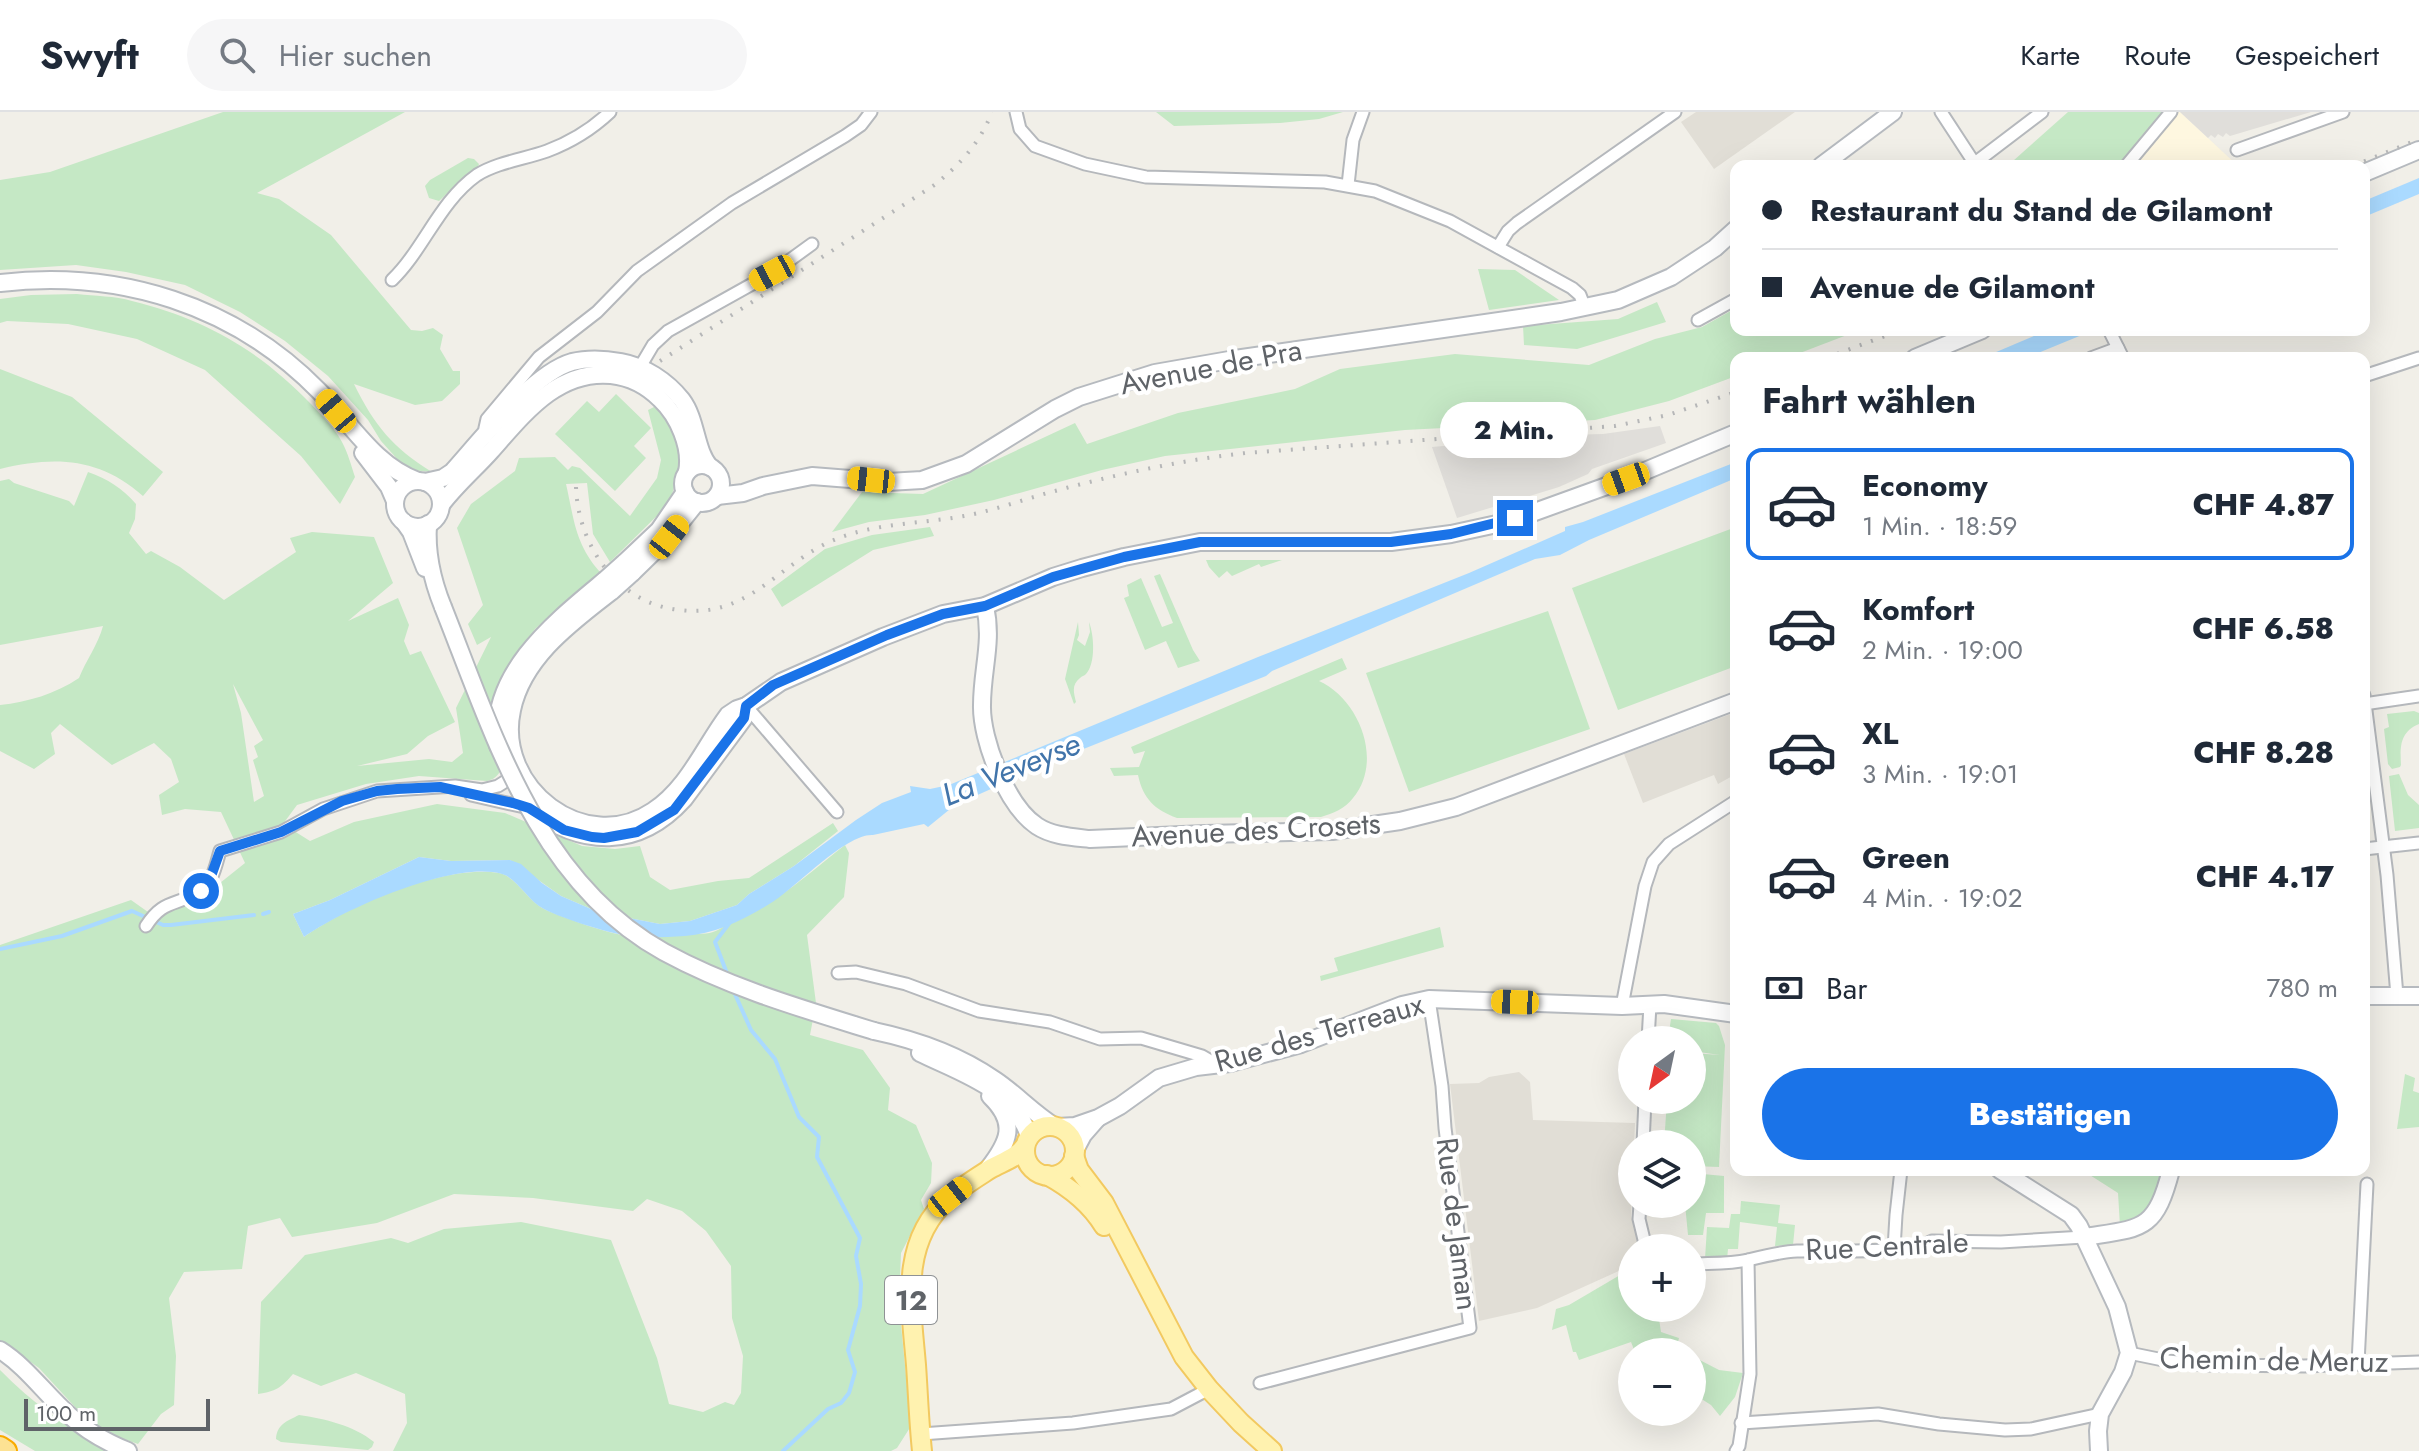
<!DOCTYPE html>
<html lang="de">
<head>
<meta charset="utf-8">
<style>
  body { margin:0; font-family:Jost,sans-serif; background:#f6f6f7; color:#1f2937; height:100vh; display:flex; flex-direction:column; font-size:30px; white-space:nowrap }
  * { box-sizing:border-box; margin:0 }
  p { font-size:26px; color:#747a83 }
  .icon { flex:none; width:44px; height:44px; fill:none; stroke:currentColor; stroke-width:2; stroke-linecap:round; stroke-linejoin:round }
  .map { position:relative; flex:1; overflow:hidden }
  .side { position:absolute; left:1730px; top:240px; width:640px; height:824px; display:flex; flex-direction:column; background:#fff; border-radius:16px; box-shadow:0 8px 32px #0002 }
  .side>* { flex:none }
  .banner { position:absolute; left:1730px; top:48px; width:640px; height:176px; border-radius:16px; box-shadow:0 8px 32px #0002; display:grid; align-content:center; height:176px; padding:0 32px; background:#fff }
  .needle { width:52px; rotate:213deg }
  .controls { position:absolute; left:1618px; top:914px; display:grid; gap:16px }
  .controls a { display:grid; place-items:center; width:88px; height:88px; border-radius:50%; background:#fff; box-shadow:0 8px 32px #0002; font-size:40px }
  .scale { position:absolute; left:24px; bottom:20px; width:186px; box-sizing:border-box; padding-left:8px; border:4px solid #5f6368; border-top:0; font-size:22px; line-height:28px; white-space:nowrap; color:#5f6368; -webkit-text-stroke:6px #fff; paint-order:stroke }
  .end { position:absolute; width:36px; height:36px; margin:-18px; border:10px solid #1a73e8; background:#fff; box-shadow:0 0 0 4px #fff }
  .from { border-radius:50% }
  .bubble { position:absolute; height:56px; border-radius:28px; background:#fff; box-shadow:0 8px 32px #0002; font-size:26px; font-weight:800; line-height:56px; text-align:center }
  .car { position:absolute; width:24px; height:48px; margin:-24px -12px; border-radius:10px; box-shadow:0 0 6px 2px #0007; background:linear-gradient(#f5c518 24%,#345 0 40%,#f5c518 0 76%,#345 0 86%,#f5c518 0) }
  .banner b { display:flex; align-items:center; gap:28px; height:76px; font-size:30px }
  .banner b+b { border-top:2px solid #e0e1e3 }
  .banner i { width:20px; height:20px; background:#1f2937 }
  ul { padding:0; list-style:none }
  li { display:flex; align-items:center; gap:24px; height:112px; margin:0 16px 12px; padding:0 16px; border:4px solid transparent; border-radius:16px }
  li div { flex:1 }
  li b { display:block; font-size:30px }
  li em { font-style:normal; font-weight:800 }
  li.active { border-color:#1a73e8 }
  li>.icon { width:72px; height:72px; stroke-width:1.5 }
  h2 { padding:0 32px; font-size:36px; line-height:96px }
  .pay { display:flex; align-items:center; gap:20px; height:88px; padding:0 32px; font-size:30px }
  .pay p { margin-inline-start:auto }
  .cta { display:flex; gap:16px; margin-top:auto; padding:16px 32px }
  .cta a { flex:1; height:92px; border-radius:48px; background:#1a73e8; color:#fff; font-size:32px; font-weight:800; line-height:92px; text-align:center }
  header { display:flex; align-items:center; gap:48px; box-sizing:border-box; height:112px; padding:0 40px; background:#fff; border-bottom:2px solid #e0e1e3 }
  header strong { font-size:38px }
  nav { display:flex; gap:44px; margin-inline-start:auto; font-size:28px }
  .search { width:560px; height:72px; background:#f6f6f7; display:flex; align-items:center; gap:20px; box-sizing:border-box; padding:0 28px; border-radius:44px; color:#747a83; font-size:30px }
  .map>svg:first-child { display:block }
</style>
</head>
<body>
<header>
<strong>Swyft</strong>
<div class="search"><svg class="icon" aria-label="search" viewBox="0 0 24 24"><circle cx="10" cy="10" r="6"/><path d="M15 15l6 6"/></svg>Hier suchen</div>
<nav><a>Karte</a><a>Route</a><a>Gespeichert</a></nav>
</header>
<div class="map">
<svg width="2419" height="1339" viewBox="0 0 2419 1339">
  <rect width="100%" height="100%" fill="#f1efe8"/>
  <polygon fill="#fef7e0" points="2172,0 2180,0 2238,54 2126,54"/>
  <g fill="#e0deda">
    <polygon points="2180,0 2311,0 2230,24 2226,21 2223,25 2218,22 2215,26 2211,23 2208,26"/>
    <polygon points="1660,314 1666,331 1592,357 1588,362 1559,375 1457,406 1432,335 1566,323 1603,322"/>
  </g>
  <g fill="#e1ded6">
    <polygon points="1696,0 1795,0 1714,57 1681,10"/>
    <polygon points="1736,600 1736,662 1718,672 1714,663 1643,691 1624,642"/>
    <polygon points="1519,960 1530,970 1533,1008 1635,1011 1631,1104 1641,1136 1632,1136 1632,1153 1537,1196 1479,1209 1450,972 1479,971 1489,965"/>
  </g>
  <g fill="#c5e8c5" fill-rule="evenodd">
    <path d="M223,0H405L257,81L279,87L331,123L411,218L422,219L433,216L443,223L440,237L453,259H460V272L442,289L415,293L354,272C374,313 393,336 432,360L411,358L399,349L381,329L368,308L328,264L285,229L240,200L185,173L126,160L76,153L0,158V68L50,60Z"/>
    <polygon points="1156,0 1343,0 1319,7 1280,11 1174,14"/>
    <polygon points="2068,0 2171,0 2126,54 2010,54 2013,49"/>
    <polygon points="468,46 474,47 479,52 476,59 456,73 439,89 429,86 425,74 430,68"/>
    <polygon points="1478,157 1515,158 1559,188 1489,198"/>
    <path d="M77,182C95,184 115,184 132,189C205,207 259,238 311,292C322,304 334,315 342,330C348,341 351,353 355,365L340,392L301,344L205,258L137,227L68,212L7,209L0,211V187L31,183Z"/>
    <polygon points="1657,190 1666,210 1577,237 1524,233 1523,214 1618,207"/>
    <polygon points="1736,196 1736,218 1860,218 1787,246 1736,246 1736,264 1669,289 1595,308 1405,318 1165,344 1102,358 994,388 925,403 869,410 832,420 862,380 923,382 1075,311 1087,332 1178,301 1295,277 1340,257 1455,242 1589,253 1655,227 1702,215"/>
    <path d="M0,257L72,285L163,360L143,384C99,345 54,344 0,357Z"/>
    <polygon points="616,282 651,316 634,334 646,346 615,379 555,322 587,289 599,300"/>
    <path d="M654,295L673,312L680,351L670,391L610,450L593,422L587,371L566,372C574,407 575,432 600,460L535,517L501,570L495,586L503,654C499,662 496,667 487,669L419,664L366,672L297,693L283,712L310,729L354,710L437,692L505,701L582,734L615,737L640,734L650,765L670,778L718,769L749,766L833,711L838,719L794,754L749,782L737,793L690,809L660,812L598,800L561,784L510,748L451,749L419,745L330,788L293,802L304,825C349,793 444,752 499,761C516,764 528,790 546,798C571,808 608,822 634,825C649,827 667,823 683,822C692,821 704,823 713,820C719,818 724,814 729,811C774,794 808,762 845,733L849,741L844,785L807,823L816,891L810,923L863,938L890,976L888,998L916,1013L932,1051L931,1071L921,1088L924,1097L901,1141L899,1193L911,1314L897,1336L891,1339H393L407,1311L405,1282L356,1261L321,1274L293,1262C282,1275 275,1280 258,1282L261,1190L305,1143L391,1126L408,1131L444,1117L521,1110L611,1128L657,1246L669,1292L703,1300L725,1290L734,1293L741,1281L743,1244L732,1206L731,1154L706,1119L682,1099L647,1087L633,1099L533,1086L454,1082L377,1111L292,1125L280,1106L248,1114L242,1157L184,1160L169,1186L176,1244L174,1293L161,1302L138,1332L121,1326L87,1308L39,1256L0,1228V833L131,788L148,800L210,779L245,751L221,700L185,697L162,703L159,683L179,670L171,647L154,631L112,653L60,612L51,621L55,642L34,657L0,639V593C28,590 55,582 79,566C86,548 98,533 103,514L0,533V369L9,367L14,371L69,389L74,394L88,360C108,367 122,376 136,392L135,407L129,421L146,442L151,439L180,455L224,488L296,440L290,426L312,420L374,425L393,471L348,509L398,486L409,513L404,529L410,543L421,539L455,610L428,624L407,642L357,654L429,647L452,650L463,641L456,596L491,525L477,533L468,512L483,493L457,416L471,392L515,359L519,346L555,345L568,358L572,354L580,356L630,404L657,366L661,348L648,298ZM233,572L263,628L254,634L258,645L253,648L264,684L254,690L241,601Z"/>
    <polygon points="930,415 934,424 873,438 782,495 771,477 825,437 872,423"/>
    <polygon points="1736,415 1736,554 1618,598 1572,476"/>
    <polygon points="1206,448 1282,448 1261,455 1259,452 1232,464 1227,459 1219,466 1209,455"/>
    <polygon points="1160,462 1193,538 1200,549 1178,556 1166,529 1145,538 1124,486 1129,484 1127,473 1141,466 1162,515 1173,511 1154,464"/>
    <polygon points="1548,499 1590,617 1409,680 1366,561"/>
    <path d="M1078,510L1079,523L1077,528L1085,534L1090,520L1089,510C1094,523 1096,551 1086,562C1084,564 1082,564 1080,566C1071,573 1074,581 1076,590L1074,592L1065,567Z"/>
    <path d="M1342,546L1347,557L1319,569C1359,587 1384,649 1353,686C1345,697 1333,701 1321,705L1177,706C1155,698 1143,687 1138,663L1114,664L1110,656L1139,655L1145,639L1134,642L1131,635Z"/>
    <path d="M2414,599L2419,601V612C2400,620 2400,634 2401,653L2400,655L2392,657L2388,652L2384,617L2389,615L2387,602Z"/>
    <polygon points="2399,662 2408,683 2419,693 2419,716 2395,719 2389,664"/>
    <polygon points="1440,815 1444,835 1321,869 1320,864 1338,859 1334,846"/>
    <polygon points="1671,907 1716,911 1719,914 1725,933 1719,1055 1692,1054 1692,1032 1664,1032 1667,988 1692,988 1692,941 1720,943 1692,939 1692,928 1665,928 1665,920 1669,920"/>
    <polygon points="2405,962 2415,966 2413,979 2419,981 2419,1015 2397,1017"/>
    <path d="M2082,1058H2163C2157,1089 2149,1101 2120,1114L2118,1081Z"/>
    <polygon points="1692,1061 1724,1064 1724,1101 1706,1101 1703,1123 1688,1123 1685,1092 1692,1092"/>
    <polygon points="1741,1089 1780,1093 1778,1111 1795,1113 1793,1133 1775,1134 1777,1115 1740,1110 1738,1137 1728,1137 1727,1148 1705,1147 1707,1115 1729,1116 1731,1102 1740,1102"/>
    <polygon points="1632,1156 1632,1196 1646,1196 1647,1201 1658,1200 1661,1220 1679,1226 1677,1234 1686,1240 1635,1240 1631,1230 1579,1248 1576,1240 1573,1240 1566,1213 1552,1218 1556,1197 1569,1193"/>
    <polygon points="1692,1244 1719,1258 1743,1261 1735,1285 1720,1304 1711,1293 1692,1281"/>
    <path d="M0,1258C32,1291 69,1317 109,1339H35L0,1318Z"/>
    <path d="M299,1303C325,1307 353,1313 374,1330L372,1335L368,1338L281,1330L276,1327C277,1312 287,1309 299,1303Z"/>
  </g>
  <g fill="#aadaff">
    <polygon points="2419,66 2419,82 2364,105 2364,89"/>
    <polygon points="2048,218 2094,218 2026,246 1982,246"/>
    <path d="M1736,350V366L1589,428L1560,443L1535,447L1272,559L1266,564L1061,646L955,693L928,715L924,712L873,723C847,721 797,774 774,789C748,806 716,822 685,824C669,825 652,826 636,825C614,823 563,807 544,797C528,789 517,766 502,762C454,748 344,797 304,825L293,802L330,788L419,745L451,749L510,748L521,752L542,771L561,784L598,800L660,812L690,809L737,793L749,782L794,754L856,708L882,691L911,680L910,674L930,677L949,673L1258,545L1469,461L1565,419V415L1583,410Z"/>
  </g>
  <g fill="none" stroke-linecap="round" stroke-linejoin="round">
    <g stroke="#aadaff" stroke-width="4">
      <polyline points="263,802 269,800"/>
      <polyline points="0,837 62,824 132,799 163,813 171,813 254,803"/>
      <polyline points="728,864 715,830 731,809"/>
      <polyline points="734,880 751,918 775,947 799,1005 819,1025 817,1045 860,1126 856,1144 861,1172 860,1194 848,1238 855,1260 849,1281 841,1291 828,1297 783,1339"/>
    </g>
    <g stroke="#b5b8bc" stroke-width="15">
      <g id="street">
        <polyline points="1016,0 1020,17 1035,34 1085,52 1146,65 1325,70 1375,79 1450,109 1572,176 1580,183 1585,196"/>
        <polyline points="1941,0 1975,52"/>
        <polyline points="2237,38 2343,0"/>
        <polyline points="1971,54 2042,0"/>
        <polyline points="2126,54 2171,0"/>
        <polyline points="1348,73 1353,28 1363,0"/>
        <polyline points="1498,135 1508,119 1517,111 1675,0"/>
        <path d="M392,168C424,137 439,90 477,63C498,50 525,47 547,39C571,30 592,17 610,0"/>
        <polyline points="1698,208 1736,187"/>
        <polyline points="2109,218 2123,246"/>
        <polyline points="2091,246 2118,236"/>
        <polyline points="640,255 653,233 668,219 772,161 812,132"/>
        <polyline points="2364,264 2419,246"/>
        <polyline points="487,322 485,316 487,307 539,245 597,200 637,159 732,91 845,24 861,13 871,0"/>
        <polyline points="2364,583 2387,763 2397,884"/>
        <polyline points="2364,592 2419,584"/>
        <polyline points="746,594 837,700"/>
        <polyline points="471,683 529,696"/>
        <polyline points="2364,737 2419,731"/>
        <path d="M146,814C164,786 176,795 200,779C213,771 216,752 220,739L281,720L323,697L377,679L455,674L482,678L498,674L509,667"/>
        <polyline points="838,861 856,860 906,872 979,899 1050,910 1100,927 1141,926 1202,944 1209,948 1211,953"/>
        <polyline points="1622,894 1645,774 1653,750 1669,732 1736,689"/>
        <polyline points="1648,928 1650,893"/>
        <polyline points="1643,1032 1645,988"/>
        <polyline points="1640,1092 1639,1107 1646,1136"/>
        <polyline points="1894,1137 1896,1103 1901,1058"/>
        <path d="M1692,1152C1710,1151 1730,1152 1748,1148C1764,1144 1779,1140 1797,1139C1830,1137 1905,1144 1932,1129L2001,1130L2084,1125"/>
        <polyline points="2129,1241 2168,1249 2206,1253 2304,1254 2419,1250"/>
        <polyline points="2358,1251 2367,1072"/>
        <polyline points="1260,1271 1470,1216 1445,1016 1442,974 1429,887"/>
        <polyline points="1741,1311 1878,1302 1939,1312 2005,1318 2031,1317 2100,1302"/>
        <polyline points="921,1322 1073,1311 1171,1297 1209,1277"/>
        <polyline points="1736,1339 1739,1334 1750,1262 1748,1148"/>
      </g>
    </g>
    <g stroke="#b6babf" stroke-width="20">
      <g id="secondary">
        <polyline points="1821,54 1893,0"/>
        <polyline points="2364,61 2419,38"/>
        <path d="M0,171C119,157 235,193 319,279C350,310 375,354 418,369"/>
        <polyline points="1915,246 1982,218"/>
        <polyline points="363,341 389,375 395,389"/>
        <circle cx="702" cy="372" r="19"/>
        <circle cx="418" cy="392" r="23"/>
        <path d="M425,370L443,366L452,360C480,329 533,261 572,250C588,246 605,247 621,250C644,254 667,269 682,288C697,308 695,338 710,355"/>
        <polyline points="717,384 743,381 763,374 812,364 888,370 922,368 966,352 1055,297 1079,285 1155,261 1235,247 1561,200 1618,188 1671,165 1715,136 1736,117"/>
        <path d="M441,393C456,373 475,357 491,339C524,302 557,258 611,263C629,265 647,274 660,287C678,304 692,335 687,360"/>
        <polyline points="404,410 411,420 425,456"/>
        <path d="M428,412C426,441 432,468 443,495"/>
        <polyline points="624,451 659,418 685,380"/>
        <polyline points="632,461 669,425 697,390"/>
        <path d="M612,479C572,510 523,545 512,598C495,676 585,745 653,699C688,676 704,635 728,603L737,597L746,594L781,570L883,525L943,502L985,494L1053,465L1082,456L1124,445L1200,430H1391L1451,422L1497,412L1532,401L1626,367L1736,321"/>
        <path d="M985,494C993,530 982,557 982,593C981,628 1007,694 1037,714C1052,724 1072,725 1090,727L1205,722L1332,719L1400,709L1456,695L1736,589"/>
        <path d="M498,634C487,562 557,508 605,468"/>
        <path d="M529,696C582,735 638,738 684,687L744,606L746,594"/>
        <polyline points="2364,884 2419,884"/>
        <path d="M874,919C917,928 959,943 995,968C1016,982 1033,1001 1054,1014"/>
        <path d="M920,941C961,961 1014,977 1029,1024"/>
        <polyline points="1057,1015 1075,1014 1098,1006 1120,994 1159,966 1196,955 1230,951 1301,932 1402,893 1429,887 1622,894 1664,892 1736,902"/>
        <polyline points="1074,1040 1083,1023 1097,1007"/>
        <path d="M988,1057C1009,1030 1018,1011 990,984"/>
        <polyline points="2000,1058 2071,1103 2079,1114 2117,1195 2129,1241 2123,1260 2100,1302 2098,1319 2099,1339"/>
        <path d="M2084,1125C2142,1116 2155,1120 2171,1058"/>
        <path d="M0,1238C27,1255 45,1282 69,1303C86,1319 106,1330 128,1339"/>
      </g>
    </g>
    <g stroke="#f2c960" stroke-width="22">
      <g id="primary">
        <circle cx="1050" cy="1039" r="25"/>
        <polyline points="1074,1044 1079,1058 1104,1091 1184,1245 1209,1277 1241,1311 1272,1339"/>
        <path d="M1047,1063C1071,1076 1090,1091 1104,1114"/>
        <path d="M922,1339C919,1311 918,1281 916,1253C911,1193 899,1130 949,1086C961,1075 976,1066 990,1057C1002,1050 1017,1046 1025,1034"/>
      </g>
    </g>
    <g stroke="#f9ab00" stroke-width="24">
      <polyline id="highway" points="0,1335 6,1339"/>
    </g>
    <use href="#street" stroke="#fff" stroke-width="11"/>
    <use href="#secondary" stroke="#fff" stroke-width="16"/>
    <use href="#primary" stroke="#fff2af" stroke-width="18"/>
    <use href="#highway" stroke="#fde293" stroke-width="20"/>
    <g stroke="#b6b7b8" stroke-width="4" stroke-dasharray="2 10" stroke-linecap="butt">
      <polyline points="2353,54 2419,27"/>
      <polyline points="1826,246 1901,218"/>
      <path d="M660,249L933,74C959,54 980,31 992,0"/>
      <path d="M576,375C578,434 618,492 680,498C745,506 774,458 825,432C871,409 925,413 974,402C1001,396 1028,386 1055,379C1118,362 1182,348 1246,341L1615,314L1668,303L1736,280"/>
    </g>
    <g stroke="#b6babf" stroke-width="20" stroke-linecap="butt">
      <g id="secondary-bridge">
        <polyline points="605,468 624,451"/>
        <polyline points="612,479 632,461"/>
        <path d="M443,495C493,621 537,770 664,840C730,876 803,897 874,919"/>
      </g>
    </g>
    <use href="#secondary-bridge" stroke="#fff" stroke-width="16"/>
  </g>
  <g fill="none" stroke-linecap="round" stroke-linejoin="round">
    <polyline stroke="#1a73e8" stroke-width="10" points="201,779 210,767 220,739 281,720 342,689 377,679 397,677 440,675 513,691 529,696 564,718 592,725 604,726 637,720 674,698 744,606 746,594 773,573 887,523 943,502 985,494 1053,465 1124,445 1200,430 1391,430 1451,422 1515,406"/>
  </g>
  <g text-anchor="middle" stroke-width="8" stroke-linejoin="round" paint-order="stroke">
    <rect fill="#fff" stroke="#8f9295" stroke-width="2" x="885" y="1164" width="52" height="48" rx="6"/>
    <g font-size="28" font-weight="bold" fill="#5f6368">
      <text x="911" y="1198">12</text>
    </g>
    <g font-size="30" fill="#5f6368" stroke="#fff">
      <text transform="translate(1211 255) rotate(-11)" y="10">Avenue de Pra</text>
      <text transform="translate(1256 718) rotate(-3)" y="10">Avenue des Crosets</text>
      <text transform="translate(1319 921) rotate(-16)" y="10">Rue des Terreaux</text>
      <text transform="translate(1457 1112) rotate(83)" y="10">Rue de Jaman</text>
      <text transform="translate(1887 1134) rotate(-3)" y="10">Rue Centrale</text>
      <text transform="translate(2274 1248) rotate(1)" y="10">Chemin de Meruz</text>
    </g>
    <g font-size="32" font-style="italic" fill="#4174aa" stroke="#fff">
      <text transform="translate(1011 657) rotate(-22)" y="11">La Veveyse</text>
    </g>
  </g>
</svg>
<div class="controls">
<a><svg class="needle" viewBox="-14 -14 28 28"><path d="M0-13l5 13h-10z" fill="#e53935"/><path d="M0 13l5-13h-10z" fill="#747a83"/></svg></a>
<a><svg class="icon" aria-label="layers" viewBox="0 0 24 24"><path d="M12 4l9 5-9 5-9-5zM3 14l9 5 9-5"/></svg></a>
<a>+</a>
<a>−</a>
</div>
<div class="scale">100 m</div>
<i class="end from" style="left:201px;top:779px"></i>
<i class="end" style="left:1515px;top:406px"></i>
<div class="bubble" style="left:1440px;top:290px;width:148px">2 Min.</div>
<i class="car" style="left:772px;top:161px;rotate:242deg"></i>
<i class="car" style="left:336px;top:299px;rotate:320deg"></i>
<i class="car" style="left:1626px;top:367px;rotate:250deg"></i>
<i class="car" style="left:871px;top:368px;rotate:276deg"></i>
<i class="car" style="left:669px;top:425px;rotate:38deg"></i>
<i class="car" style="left:1515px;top:890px;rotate:272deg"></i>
<i class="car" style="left:950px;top:1085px;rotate:52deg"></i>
<div class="banner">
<b><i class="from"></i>Restaurant du Stand de Gilamont</b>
<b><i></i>Avenue de Gilamont</b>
</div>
<section class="side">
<h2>Fahrt wählen</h2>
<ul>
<li class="active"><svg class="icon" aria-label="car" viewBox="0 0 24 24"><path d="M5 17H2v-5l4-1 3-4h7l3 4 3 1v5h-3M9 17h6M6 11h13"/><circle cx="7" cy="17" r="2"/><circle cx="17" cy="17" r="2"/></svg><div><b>Economy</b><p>1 Min. · 18:59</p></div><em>CHF 4.87</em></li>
<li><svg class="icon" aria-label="car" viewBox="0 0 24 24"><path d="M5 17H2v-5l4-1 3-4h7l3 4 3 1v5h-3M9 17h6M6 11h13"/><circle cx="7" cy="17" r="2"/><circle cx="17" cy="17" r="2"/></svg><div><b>Komfort</b><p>2 Min. · 19:00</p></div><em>CHF 6.58</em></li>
<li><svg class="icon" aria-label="car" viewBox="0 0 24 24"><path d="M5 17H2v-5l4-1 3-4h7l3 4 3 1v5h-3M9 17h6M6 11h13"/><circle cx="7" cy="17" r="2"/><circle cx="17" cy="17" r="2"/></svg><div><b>XL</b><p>3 Min. · 19:01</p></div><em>CHF 8.28</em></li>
<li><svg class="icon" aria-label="car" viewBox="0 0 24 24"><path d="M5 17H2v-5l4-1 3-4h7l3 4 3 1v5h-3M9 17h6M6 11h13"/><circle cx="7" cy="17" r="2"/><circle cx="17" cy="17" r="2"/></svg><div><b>Green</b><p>4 Min. · 19:02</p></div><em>CHF 4.17</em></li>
</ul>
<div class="pay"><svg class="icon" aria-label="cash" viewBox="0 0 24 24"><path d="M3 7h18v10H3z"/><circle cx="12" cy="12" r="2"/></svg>Bar<p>780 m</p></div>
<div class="cta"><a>Bestätigen</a></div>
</section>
</div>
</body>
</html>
